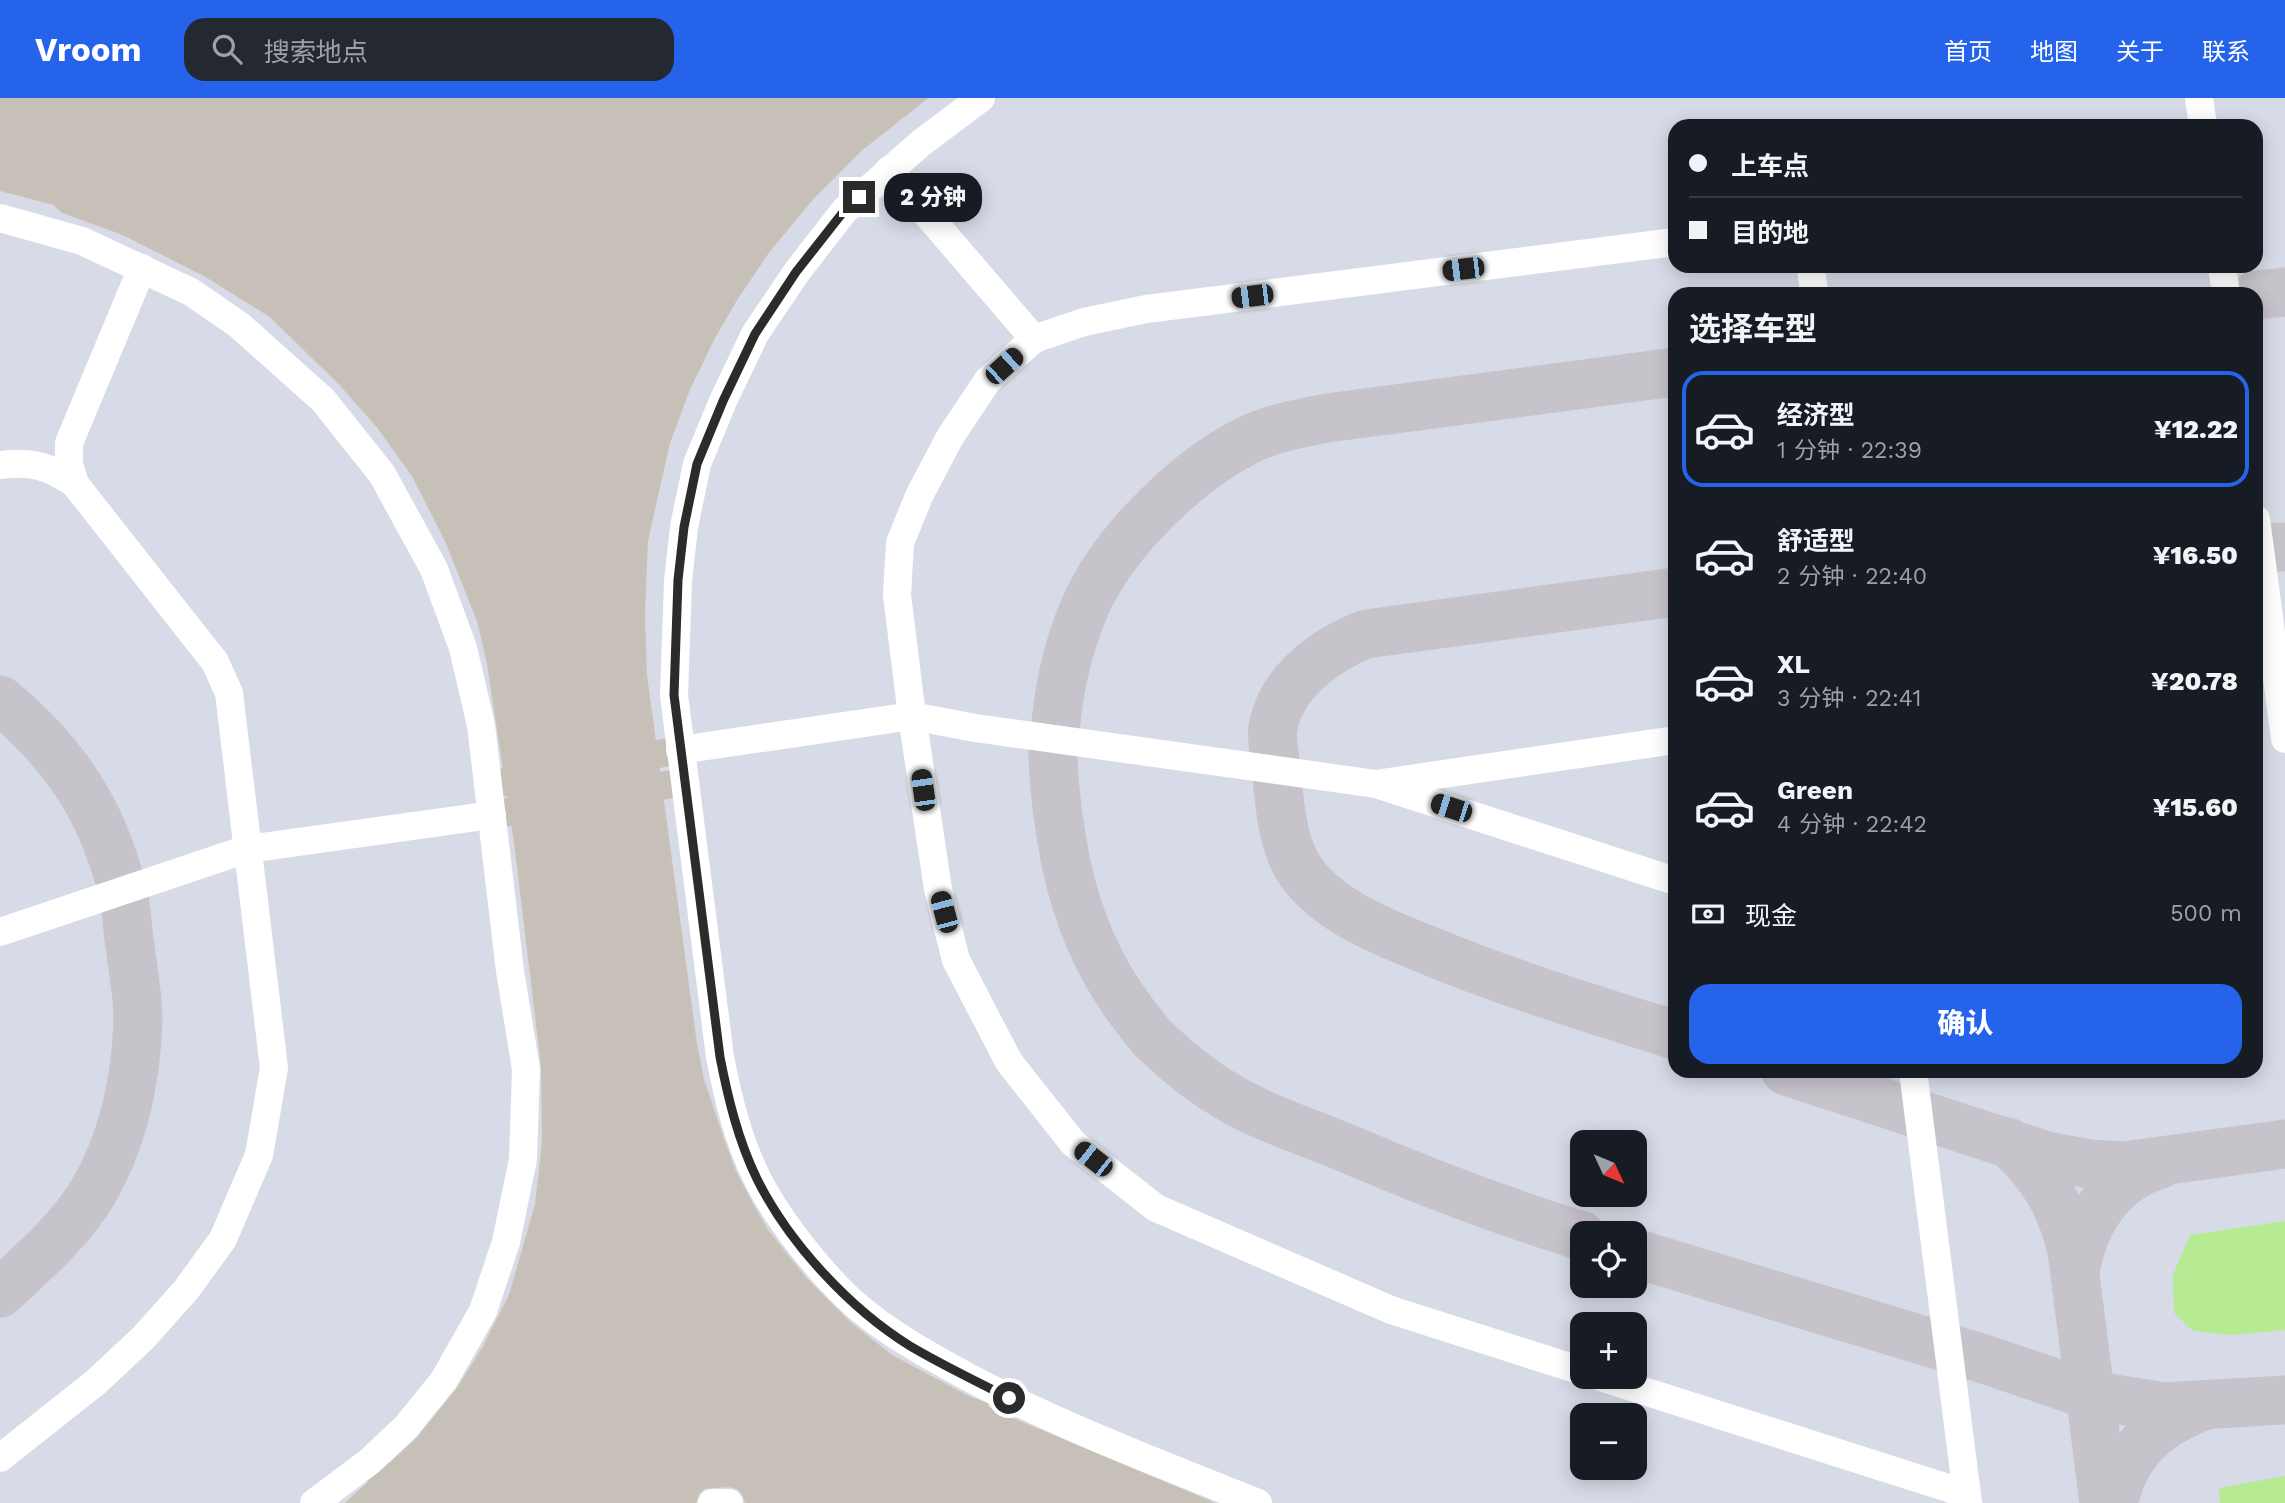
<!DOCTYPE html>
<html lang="zh">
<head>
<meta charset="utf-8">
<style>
  body { margin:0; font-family:"Work Sans","Noto Sans SC",sans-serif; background:#242831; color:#f1f3f6; height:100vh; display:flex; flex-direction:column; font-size:26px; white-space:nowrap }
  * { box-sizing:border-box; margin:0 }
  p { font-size:23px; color:#9ea1a6 }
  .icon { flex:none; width:38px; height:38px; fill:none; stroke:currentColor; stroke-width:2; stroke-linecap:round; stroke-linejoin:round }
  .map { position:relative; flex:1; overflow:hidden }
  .side { position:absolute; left:1668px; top:189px; width:595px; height:791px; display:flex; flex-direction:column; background:#171b24; border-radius:21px; box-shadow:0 4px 18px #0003 }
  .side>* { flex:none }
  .banner { position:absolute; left:1668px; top:21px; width:595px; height:154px; border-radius:21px; box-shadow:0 4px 18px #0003; display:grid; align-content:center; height:154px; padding:0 21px; background:#171b24 }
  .needle { width:46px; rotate:134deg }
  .buttons { position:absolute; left:1570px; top:1032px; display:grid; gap:14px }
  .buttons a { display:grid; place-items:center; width:77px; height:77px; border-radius:14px; background:#171b24; box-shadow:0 4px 18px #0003; font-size:35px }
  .end { position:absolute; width:32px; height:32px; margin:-16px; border:9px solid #2b2b2b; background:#fff; box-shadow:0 0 0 4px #fff }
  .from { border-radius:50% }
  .bubble { position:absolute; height:49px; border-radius:21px; background:#171b24; box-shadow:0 4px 18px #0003; font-size:23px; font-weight:800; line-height:49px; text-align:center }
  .car { position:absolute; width:21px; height:42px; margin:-21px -10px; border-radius:9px; box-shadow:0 0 5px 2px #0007; background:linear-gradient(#222 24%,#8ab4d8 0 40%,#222 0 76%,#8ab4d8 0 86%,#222 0) }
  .banner b { display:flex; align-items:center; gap:24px; height:66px; font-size:26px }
  .banner b+b { border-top:2px solid #363941 }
  .banner i { width:18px; height:18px; background:#f1f3f6 }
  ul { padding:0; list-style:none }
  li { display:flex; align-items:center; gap:21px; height:116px; margin:0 14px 10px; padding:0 7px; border:4px solid transparent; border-radius:21px }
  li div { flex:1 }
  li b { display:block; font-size:26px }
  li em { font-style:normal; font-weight:800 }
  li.active { border-color:#2563eb }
  li>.icon { width:63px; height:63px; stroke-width:1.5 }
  h2 { padding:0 21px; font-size:32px; line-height:84px }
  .pay { display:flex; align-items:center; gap:18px; height:77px; padding:0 21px; font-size:26px }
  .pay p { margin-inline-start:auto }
  .cta { display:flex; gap:14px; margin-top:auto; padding:14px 21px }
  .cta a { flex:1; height:80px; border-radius:21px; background:#2563eb; color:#fff; font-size:28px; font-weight:800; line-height:80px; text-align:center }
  header { display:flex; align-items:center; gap:42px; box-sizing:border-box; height:98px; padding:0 35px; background:#2563eb; color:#fff }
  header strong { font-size:33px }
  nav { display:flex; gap:38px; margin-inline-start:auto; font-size:24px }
  .search { width:490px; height:63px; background:#242831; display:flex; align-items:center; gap:18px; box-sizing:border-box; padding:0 24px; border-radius:21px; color:#9ea1a6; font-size:26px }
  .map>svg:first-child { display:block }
</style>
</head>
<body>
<header>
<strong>Vroom</strong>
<div class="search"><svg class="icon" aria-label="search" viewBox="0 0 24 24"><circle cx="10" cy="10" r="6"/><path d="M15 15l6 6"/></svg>搜索地点</div>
<nav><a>首页</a><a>地图</a><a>关于</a><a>联系</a></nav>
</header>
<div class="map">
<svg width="2285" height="1405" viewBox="0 0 2285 1405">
  <rect width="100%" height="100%" fill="#eee5dc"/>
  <path fill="#d7dbe7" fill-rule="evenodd" d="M0,0H2285V1405H0ZM1675,28H2256V168H1675ZM1675,196H2256V973H1675ZM1582,1045H1634V1097H1582ZM1582,1136H1634V1188H1582ZM1582,1227H1634V1279H1582ZM1582,1318H1634V1370H1582Z"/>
  <g fill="#b6ea93">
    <polygon points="2285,1123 2285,1232 2232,1237 2193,1233 2174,1215 2173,1177 2190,1137"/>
    <polygon points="2285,1378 2285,1405 2220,1405 2219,1390"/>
  </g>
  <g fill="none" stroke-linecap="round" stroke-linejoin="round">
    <g stroke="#c6c4ca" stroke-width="49">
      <polyline points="2256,197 2285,194"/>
      <polyline points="2256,450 2285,449"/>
      <path d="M1675,494L1366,536C1325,552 1282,583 1273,629C1271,639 1274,651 1275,661C1280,699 1279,746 1304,778C1334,816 1386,835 1430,853C1510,886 1592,911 1675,937"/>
      <path d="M0,602C33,629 65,664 87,702C102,728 114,761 122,790C127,809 127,829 130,848C133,872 138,898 138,922C136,981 123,1043 93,1094C69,1134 33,1164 0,1195"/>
      <polyline points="1786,973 2047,1058 2090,1066 2124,1068 2285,1046"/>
      <path d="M2008,1044C2043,1077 2061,1106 2072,1153L2104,1405"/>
      <path d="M1582,1138C1501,1113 1423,1083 1346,1050C1308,1034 1266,1021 1230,1000C1205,986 1181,967 1160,947C1150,939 1143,928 1135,918C1099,872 1078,822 1066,765C1059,730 1054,694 1053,658C1053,642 1056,625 1058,608C1063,570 1073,534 1089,500C1119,439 1188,372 1248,342C1273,330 1301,325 1327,320L1675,274"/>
      <polyline points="1634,1155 1981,1260 2090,1297 2164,1309 2285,1302"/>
      <path d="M2075,1175C2082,1126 2110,1080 2161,1066"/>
      <path d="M2113,1405C2126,1353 2153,1327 2203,1308"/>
    </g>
  </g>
  <polygon fill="#c6c0b8" stroke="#cac1b5" stroke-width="2" points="0,0 927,0 861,52 812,101 769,153 736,202 714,240 690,289 669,345 647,443 644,518 646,577 696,946 703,981 723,1041 735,1073 751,1104 767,1132 806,1181 850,1225 892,1258 996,1314 1213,1405 746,1405 743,1396 737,1390 729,1388 704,1390 698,1396 695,1405 346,1405 417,1341 458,1290 483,1250 510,1197 536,1106 543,1043 542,968 515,745 488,566 478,523 446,443 413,378 377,328 339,285 270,218 204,177 123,136 62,114 54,106 0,92"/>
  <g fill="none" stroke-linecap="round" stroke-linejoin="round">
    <g stroke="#c7c0b9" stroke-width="28" stroke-dasharray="28 14" stroke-linecap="butt">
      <polyline points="488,687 680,652"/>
      <polyline points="492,717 684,684"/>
      <polyline points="375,1370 404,1405"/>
      <polyline points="935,1405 981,1286"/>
    </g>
    <g stroke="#fff" stroke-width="28">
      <path d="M981,0L921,45L844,113L796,175L755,236L723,303L697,366L684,429L678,483L674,597L720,959C728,1000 738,1042 757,1080C778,1122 823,1179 858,1209C891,1237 928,1257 966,1278C1060,1328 1160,1366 1258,1405"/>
      <polyline points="2199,0 2203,28"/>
      <polyline points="889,72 1034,241"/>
      <polyline points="0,120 82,143 191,194 239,227 323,302 382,376 434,471 463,550 481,627 510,873 526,971 523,1061 506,1144 483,1213 444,1282 406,1329 370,1363 314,1405"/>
      <polyline points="1811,168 1814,196"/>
      <polyline points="2222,168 2226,196"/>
      <path d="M0,367C32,363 49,368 75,386L215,564L229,595L274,970L259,1057L223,1141L186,1192L143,1240L96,1284L0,1360"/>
      <polyline points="75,386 69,366 69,345 142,170"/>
      <polyline points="2256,421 2285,641"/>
      <polyline points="680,652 912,618 975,630 1376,686 1675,783"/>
      <polyline points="1382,685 1675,642"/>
      <polyline points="0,834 247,751 492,717"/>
      <polyline points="1913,973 1968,1405"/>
      <polyline points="1582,1273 1391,1212 1156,1110 1073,1045 1009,964 956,862 938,791 912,618 897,497 900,445 919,398 950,339 988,282 1034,241 1084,224 1146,211 1675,144"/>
      <polyline points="1600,1279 1967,1396"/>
      <polyline points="712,1405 729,1405"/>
    </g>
  </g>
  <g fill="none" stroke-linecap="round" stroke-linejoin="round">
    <path stroke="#2b2b2b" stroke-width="9" d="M859,99L844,113L796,174L755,236L723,303L697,366L684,429L678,482L674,597L720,959C728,1000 738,1042 757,1081C789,1145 849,1210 910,1248C942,1267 976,1283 1009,1300"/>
  </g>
</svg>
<div class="buttons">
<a><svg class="needle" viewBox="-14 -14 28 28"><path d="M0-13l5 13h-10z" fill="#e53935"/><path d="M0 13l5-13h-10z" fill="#9ea1a6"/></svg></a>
<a><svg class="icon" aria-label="locate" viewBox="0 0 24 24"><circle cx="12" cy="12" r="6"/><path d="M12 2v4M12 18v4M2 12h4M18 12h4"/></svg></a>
<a>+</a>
<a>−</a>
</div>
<i class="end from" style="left:1009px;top:1300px"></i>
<i class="end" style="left:859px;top:99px"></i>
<div class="bubble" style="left:884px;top:75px;width:98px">2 分钟</div>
<i class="car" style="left:1463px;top:171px;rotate:263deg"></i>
<i class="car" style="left:1252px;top:198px;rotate:263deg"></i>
<i class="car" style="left:1004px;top:268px;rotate:48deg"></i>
<i class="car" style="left:923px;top:692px;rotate:352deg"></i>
<i class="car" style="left:1451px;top:710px;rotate:288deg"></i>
<i class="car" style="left:944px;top:814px;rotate:345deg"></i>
<i class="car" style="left:1093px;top:1061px;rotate:308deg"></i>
<div class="banner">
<b><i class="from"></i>上车点</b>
<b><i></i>目的地</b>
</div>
<section class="side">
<h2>选择车型</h2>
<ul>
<li class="active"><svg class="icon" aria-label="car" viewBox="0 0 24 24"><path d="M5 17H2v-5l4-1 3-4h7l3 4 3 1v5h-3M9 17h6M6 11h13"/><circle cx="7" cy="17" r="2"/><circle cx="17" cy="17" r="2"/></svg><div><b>经济型</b><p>1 分钟 · 22:39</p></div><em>¥12.22</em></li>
<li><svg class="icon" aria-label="car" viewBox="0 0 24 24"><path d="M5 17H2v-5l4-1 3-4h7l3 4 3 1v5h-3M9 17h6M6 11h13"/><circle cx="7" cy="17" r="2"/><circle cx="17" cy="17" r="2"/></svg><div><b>舒适型</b><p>2 分钟 · 22:40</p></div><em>¥16.50</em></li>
<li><svg class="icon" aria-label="car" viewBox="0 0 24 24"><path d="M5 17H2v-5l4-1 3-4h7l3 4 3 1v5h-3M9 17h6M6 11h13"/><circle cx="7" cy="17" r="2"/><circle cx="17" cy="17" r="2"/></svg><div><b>XL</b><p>3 分钟 · 22:41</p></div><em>¥20.78</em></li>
<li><svg class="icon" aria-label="car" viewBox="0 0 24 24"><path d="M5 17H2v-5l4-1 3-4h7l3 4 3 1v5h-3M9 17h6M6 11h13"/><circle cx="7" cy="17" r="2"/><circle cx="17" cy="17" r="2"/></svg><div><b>Green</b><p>4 分钟 · 22:42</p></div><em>¥15.60</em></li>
</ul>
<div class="pay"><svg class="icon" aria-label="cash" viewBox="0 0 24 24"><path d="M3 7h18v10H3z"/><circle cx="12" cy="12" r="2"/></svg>现金<p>500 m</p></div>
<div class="cta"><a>确认</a></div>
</section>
</div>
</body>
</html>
